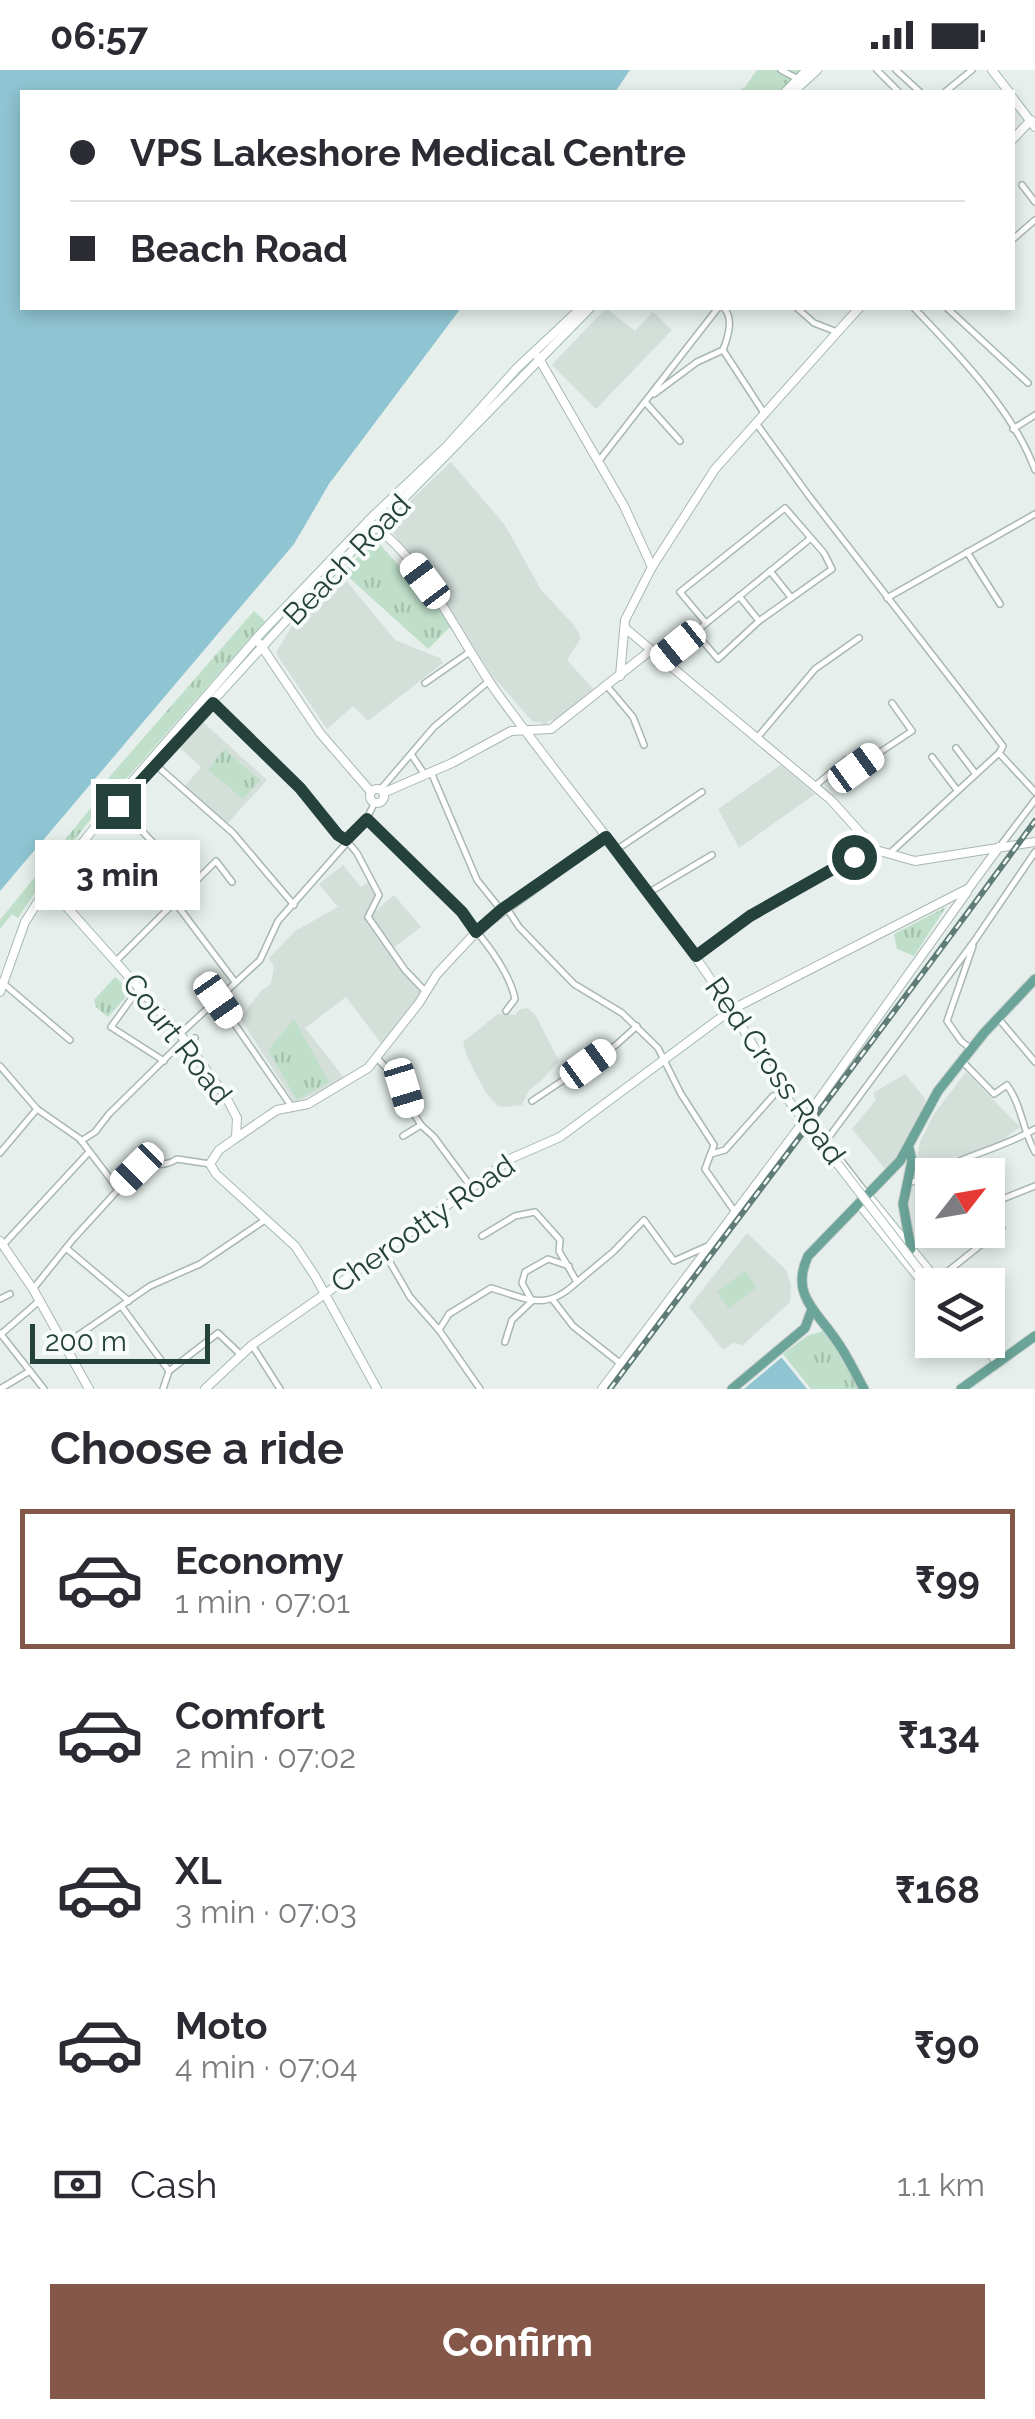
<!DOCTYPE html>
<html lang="en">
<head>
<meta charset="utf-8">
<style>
  body { margin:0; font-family:Raleway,sans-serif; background:#f2f2f3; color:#2b2b33; height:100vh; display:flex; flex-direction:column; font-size:38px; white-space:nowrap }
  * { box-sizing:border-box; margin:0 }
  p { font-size:32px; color:#7c7c81 }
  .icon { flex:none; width:55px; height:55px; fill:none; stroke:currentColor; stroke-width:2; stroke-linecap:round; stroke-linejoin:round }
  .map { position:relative; height:1319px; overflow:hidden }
  .sheet { display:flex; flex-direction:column; background:#fff; flex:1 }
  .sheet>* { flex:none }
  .banner { position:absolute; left:20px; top:20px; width:995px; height:220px; border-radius:0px; box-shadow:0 5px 15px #0003; display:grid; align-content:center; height:220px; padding:0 50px; background:#fff }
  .needle { width:65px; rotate:59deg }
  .buttons { position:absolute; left:915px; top:1088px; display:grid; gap:20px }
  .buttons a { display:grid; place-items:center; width:90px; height:90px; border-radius:0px; background:#fff; box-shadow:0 5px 15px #0003; font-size:50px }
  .scale { position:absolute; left:30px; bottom:25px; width:180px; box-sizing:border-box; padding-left:10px; border:5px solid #25413b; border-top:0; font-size:28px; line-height:35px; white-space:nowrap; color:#25413b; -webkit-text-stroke:8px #f7fbf9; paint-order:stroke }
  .end { position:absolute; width:45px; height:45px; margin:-22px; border:12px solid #25413b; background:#fff; box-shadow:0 0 0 5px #fff }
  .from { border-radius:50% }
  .bubble { position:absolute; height:70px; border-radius:0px; background:#fff; box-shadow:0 5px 15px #0003; font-size:32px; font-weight:700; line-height:70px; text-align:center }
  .car { position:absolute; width:30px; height:60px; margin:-30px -15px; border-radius:12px; box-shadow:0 0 8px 2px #0007; background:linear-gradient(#fff 24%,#345 0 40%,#fff 0 76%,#345 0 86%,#fff 0) }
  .banner b { display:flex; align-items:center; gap:35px; height:95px; font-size:38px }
  .banner b+b { border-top:2px solid #e1e1e2 }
  .banner i { width:25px; height:25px; background:#2b2b33 }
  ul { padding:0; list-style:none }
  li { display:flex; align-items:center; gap:30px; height:140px; margin:0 20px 15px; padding:0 30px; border:5px solid transparent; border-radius:0px }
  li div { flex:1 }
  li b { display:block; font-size:38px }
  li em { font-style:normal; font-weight:700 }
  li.on { border-color:#845748 }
  li>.icon { width:90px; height:90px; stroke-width:1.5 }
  h2 { padding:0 50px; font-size:45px; line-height:120px }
  .pay { display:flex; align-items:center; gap:25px; height:110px; padding:0 50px; font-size:38px }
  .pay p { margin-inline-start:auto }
  .button { display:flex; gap:20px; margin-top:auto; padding:20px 50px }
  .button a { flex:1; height:115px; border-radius:0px; background:#845748; color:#fff; font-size:40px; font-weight:700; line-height:115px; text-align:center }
  .status { display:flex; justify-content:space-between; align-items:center; height:70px; padding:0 50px; background:#fff; direction:ltr }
  .status svg { height:28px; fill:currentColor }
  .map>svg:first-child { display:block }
</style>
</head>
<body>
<div class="status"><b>06:57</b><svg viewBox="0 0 49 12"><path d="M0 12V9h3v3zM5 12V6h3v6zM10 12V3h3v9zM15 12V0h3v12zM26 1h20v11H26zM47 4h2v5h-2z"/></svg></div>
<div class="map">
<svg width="1035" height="1319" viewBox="0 0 1035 1319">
  <defs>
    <pattern id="park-tufts" width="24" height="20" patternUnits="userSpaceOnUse" patternTransform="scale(2.5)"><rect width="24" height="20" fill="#bfdfca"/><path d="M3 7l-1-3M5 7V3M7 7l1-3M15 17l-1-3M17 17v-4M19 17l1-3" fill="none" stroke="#a4c1ae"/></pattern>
  </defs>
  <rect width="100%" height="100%" fill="#e6efeb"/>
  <g fill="#d4dfda">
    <polygon points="606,238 635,261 653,242 672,260 596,339 552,295"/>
    <polygon points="451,392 504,454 542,521 574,555 581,568 567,590 593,619 557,650 548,651 547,658 540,652 533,652 491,604 438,522 386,454"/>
    <polygon points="340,503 395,570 440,588 443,593 368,651 353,636 327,659 277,585 277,581 294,553"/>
    <polygon points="202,651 267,710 227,754 185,716 201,697 179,677"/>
    <polygon points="781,695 815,724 739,778 718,739"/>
    <polygon points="343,795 361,817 368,812 376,825 364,847 422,924 383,976 346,927 305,958 345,1009 295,1033 240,948 261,921 271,914 274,897 269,888 295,861 338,837 319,814"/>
    <polygon points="394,825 421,857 393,878 370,846"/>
    <polygon points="528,938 536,946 559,991 542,1010 529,1020 522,1035 504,1037 498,1036 486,1023 467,987 463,972 498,944 515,945 520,939"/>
    <polygon points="966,1002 1020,1057 996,1075 915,1099 920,1072 934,1044"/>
    <polygon points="905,1004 926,1030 905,1077 887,1101 852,1059 876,1030 873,1023"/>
    <polygon points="747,1163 786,1200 791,1214 790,1232 743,1275 733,1273 723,1280 689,1237"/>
  </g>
  <polygon fill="#bfdfca" points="745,1201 757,1217 729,1239 717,1222"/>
  <g fill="url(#park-tufts)">
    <polygon points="757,0 806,0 785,22 735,22 745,17"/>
    <polygon points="375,469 452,555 428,579 343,502"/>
    <polygon points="254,541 265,551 90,750 48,803 18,848 12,844 0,859 0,850 102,724 98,720"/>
    <polygon points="224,679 260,710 243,729 208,700"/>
    <polygon points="946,837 914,886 897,879 894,864"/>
    <polygon points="115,907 131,921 108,947 96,937 94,930"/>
    <polygon points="294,949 329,1012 297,1030 268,980"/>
    <polygon points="823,1261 827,1264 859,1319 811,1319 783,1284 807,1266"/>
  </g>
  <g fill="#8fc4d2">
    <polygon points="0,0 630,0 615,22 22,22 22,238 461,238 329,414 294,474 0,821"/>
    <polygon points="782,1288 807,1319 744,1319 781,1288"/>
  </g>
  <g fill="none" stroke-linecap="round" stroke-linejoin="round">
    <g stroke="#a8b7b3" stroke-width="8">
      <g id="minor">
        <polyline points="781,0 796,8"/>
        <polyline points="877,0 899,22"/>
        <polyline points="896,0 920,22"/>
        <polyline points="945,22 972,0"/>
        <polyline points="1022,115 1035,132"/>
        <polyline points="1012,170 1035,150"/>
        <path d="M724,238C734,249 728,267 723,280L764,343"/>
        <polyline points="797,238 814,253 837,262"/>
        <path d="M914,238C956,282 1014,341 1035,400"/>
        <polyline points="947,238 1028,313"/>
        <polyline points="654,324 697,292 723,280"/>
        <polyline points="645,332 680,371"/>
        <polyline points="756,353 809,426 1003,676 999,683 889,784"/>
        <polyline points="1013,359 1035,345"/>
        <polyline points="598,392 718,238"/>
        <polyline points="967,482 1000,534"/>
        <polyline points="770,501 790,526"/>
        <polyline points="887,528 1035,444"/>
        <polyline points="706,553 680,522 785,438 824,483 832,499 759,551 739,526"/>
        <polyline points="695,562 718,589 759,551"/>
        <polyline points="662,589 811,468"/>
        <polyline points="425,613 471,581"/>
        <polyline points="607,616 633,647 644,675"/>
        <polyline points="213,633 300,719 337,765 346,770 357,783 379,825 368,847 405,900 425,921"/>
        <polyline points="757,668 815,599 859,568"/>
        <polyline points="956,678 975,703"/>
        <polyline points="999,683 1035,722"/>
        <polyline points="411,684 425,705"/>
        <polyline points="932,687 957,720"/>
        <polyline points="157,696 233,763 294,835"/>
        <polyline points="431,702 477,810 501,840"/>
        <polyline points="815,716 846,690 856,698 912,661 892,633"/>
        <polyline points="380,720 434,657 489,611"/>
        <polyline points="118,736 164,784"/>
        <path d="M367,749C408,791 504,873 515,929L506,941"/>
        <polyline points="1001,775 1035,730"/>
        <polyline points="616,780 702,722"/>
        <polyline points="648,823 712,785"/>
        <polyline points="177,835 235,912"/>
        <polyline points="508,840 519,857 574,914 622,943 658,978 681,1024 714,1075 705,1099 735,1142"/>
        <polyline points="697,886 751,846 871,776"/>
        <polyline points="116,891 216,791 232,812"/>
        <polyline points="4,914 70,970"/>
        <polyline points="139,918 111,957 164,991"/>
        <polyline points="218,930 292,1037"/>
        <polyline points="998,948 1035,992"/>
        <polyline points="180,964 260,890 278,851 365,752 375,732"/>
        <polyline points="187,974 195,968"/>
        <polyline points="971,979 961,971 947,951 973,876"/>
        <polyline points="376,987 405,1018 412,1041 421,1055 434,1067 471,1117"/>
        <path d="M962,991L994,1024L1007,1015C1022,1036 1022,1059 1035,1082"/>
        <polyline points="0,996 37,1039 80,1069 118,1119"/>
        <polyline points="532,1031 616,975 637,956"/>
        <polyline points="403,1066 421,1055"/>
        <polyline points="81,1071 95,1062 109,1044 184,970"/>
        <polyline points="0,1083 37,1039"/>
        <polyline points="711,1084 725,1080 773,1026"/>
        <path d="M909,1110L919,1113C953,1087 998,1081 1035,1059"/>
        <polyline points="866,1123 826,1071 975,870 1035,782"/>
        <polyline points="3,1175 89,1082"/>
        <polyline points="66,1178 129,1231"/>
        <polyline points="384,1182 410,1227 439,1260 480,1319"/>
        <polyline points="937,1210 1002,1158 993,1141 995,1132 1035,1116"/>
        <polyline points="577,1212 613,1182 644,1150 674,1191 710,1175"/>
        <path d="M33,1219L74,1168L137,1099C151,1092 164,1098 177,1089L210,1094"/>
        <polyline points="0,1229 10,1224"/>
        <polyline points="553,1230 573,1256 621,1294"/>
        <polyline points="122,1237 169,1301 163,1319"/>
        <path d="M439,1260L449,1244L491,1218C526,1228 545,1243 577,1212L559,1181L560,1170L535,1142L515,1146L482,1166"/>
        <polyline points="0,1263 44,1319"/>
        <polyline points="0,1265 39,1231"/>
        <polyline points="505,1272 512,1250 532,1231 522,1213 525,1202 548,1189 569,1196"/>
        <polyline points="64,1275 150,1216 200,1194 265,1150"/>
        <polyline points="252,1275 280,1319"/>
        <polyline points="169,1301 218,1263 240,1284"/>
        <polyline points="0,1319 30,1301"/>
      </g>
    </g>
    <g stroke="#a8b7b3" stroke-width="10">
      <g id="tertiary">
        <polyline points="1012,70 1031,50"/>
        <polyline points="538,287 624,436 652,497 625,550 620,606"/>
        <path d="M368,451C430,495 457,568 500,627C577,732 661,831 731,940L969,818L999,777"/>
        <polyline points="652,497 715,399 859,238"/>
        <polyline points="625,558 831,730 876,780 915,791 1035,772"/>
        <polyline points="260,574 320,663 371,722"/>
        <circle cx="377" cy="726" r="7"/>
        <polyline points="383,723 452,693 511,661 551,659 651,580"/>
        <polyline points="236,1068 277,1040 308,1034 368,998 419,933 437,904 479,859 606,767"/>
        <polyline points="0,1171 33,1219 89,1319"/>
        <polyline points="205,1319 252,1275 325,1224"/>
        <polyline points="602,1319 798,1059 967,822"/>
      </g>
    </g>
    <g stroke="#a4bab4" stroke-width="10">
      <g id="secondary">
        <polyline points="992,0 1009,22"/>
        <polyline points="785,22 807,0"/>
        <polyline points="793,22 817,0"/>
        <polyline points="1012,27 1035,57"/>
        <polyline points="117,736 315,519 590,238"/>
        <polyline points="48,816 180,964 226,1027 237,1048 236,1068 219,1080 210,1094 216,1104 295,1176 315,1206 377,1319"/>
        <polyline points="0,922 25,852 48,816 123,722 262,562 373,446 446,377 517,298 581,238"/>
        <polyline points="868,1126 941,1215"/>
        <polyline points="860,1135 932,1224"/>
        <polyline points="924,1206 932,1215"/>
        <polyline points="325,1224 512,1088 560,1067 731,940 739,952"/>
        <polyline points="979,1270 997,1292"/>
      </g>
    </g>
    <g stroke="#c2cac8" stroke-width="11">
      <g id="primary">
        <polyline points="909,1078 912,1091 903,1134 911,1179"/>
        <polyline points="732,1319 805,1258 812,1239"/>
        <path d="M864,1319C855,1303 847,1285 836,1270C816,1240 790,1225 808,1186L900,1091L938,1021L984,963L1035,909"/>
        <polyline points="961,1319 1035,1266"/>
      </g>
    </g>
    <use href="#minor" stroke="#fff" stroke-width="5"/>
    <use href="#tertiary" stroke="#fff" stroke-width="8"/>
    <use href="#secondary" stroke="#fff" stroke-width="8"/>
    <use href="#primary" stroke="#6ba498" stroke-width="9"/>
    <g stroke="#5f7c76" stroke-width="6">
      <path id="rail" d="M610,1319C752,1129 896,942 1035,751"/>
    </g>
    <use href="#rail" stroke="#f7fbf9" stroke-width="2.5" stroke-dasharray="8" stroke-linecap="butt"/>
    <g stroke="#a4bab4" stroke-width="10" stroke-linecap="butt">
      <polyline id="secondary-bridge" points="739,952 776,1014 924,1206"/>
    </g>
    <use href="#secondary-bridge" stroke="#fff" stroke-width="8"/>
  </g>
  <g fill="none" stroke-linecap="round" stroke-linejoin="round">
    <polyline stroke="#25413b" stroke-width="12" points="118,736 213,633 300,718 338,765 346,770 367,749 462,842 476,862 501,840 606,767 696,886 750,846 854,787"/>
  </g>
  <g text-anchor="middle" stroke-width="8" stroke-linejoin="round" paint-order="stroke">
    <g font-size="30" fill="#25413b" stroke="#f7fbf9">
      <text transform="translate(347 490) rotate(-46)" y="10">Beach Road</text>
      <text transform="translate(177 969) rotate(52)" y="10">Court Road</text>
      <text transform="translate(775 1001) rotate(55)" y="10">Red Cross Road</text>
      <text transform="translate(423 1154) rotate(-35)" y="10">Cherootty Road</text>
    </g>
  </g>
</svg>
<div class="buttons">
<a><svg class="needle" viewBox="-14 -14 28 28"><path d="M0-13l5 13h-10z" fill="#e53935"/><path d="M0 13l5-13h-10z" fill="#7c7c81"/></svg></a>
<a><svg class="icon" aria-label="layers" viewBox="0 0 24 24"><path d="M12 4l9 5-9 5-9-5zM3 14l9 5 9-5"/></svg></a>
</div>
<div class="scale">200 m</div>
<i class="end from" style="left:854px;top:787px"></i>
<i class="end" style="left:118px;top:736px"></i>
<div class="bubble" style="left:35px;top:770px;width:165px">3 min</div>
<i class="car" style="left:425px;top:511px;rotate:323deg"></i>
<i class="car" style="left:678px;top:576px;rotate:231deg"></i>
<i class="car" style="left:856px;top:698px;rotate:54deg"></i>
<i class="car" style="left:218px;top:930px;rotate:145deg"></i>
<i class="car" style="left:588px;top:994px;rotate:54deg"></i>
<i class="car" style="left:404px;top:1018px;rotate:163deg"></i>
<i class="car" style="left:137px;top:1099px;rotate:225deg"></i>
<div class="banner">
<b><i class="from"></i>VPS Lakeshore Medical Centre</b>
<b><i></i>Beach Road</b>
</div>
</div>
<section class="sheet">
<h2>Choose a ride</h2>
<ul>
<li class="on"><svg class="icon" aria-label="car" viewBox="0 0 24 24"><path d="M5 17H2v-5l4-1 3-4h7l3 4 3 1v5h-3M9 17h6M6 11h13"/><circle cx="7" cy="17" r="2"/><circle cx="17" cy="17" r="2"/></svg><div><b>Economy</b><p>1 min · 07:01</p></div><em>₹99</em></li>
<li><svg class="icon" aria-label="car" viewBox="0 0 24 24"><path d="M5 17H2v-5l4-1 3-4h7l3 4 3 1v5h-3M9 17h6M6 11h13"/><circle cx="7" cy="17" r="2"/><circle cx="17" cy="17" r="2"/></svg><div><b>Comfort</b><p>2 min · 07:02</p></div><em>₹134</em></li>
<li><svg class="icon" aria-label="car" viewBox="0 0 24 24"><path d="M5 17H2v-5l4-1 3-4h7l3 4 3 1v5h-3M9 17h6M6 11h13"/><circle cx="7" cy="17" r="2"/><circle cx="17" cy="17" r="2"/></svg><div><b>XL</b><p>3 min · 07:03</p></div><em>₹168</em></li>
<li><svg class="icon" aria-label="car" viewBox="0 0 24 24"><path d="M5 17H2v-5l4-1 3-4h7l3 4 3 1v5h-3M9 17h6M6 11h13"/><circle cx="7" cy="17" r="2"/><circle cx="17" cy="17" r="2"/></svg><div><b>Moto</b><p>4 min · 07:04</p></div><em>₹90</em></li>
</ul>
<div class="pay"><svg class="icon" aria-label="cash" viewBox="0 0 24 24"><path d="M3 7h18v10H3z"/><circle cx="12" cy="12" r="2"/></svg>Cash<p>1.1 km</p></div>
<div class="button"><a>Confirm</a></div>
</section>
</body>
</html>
